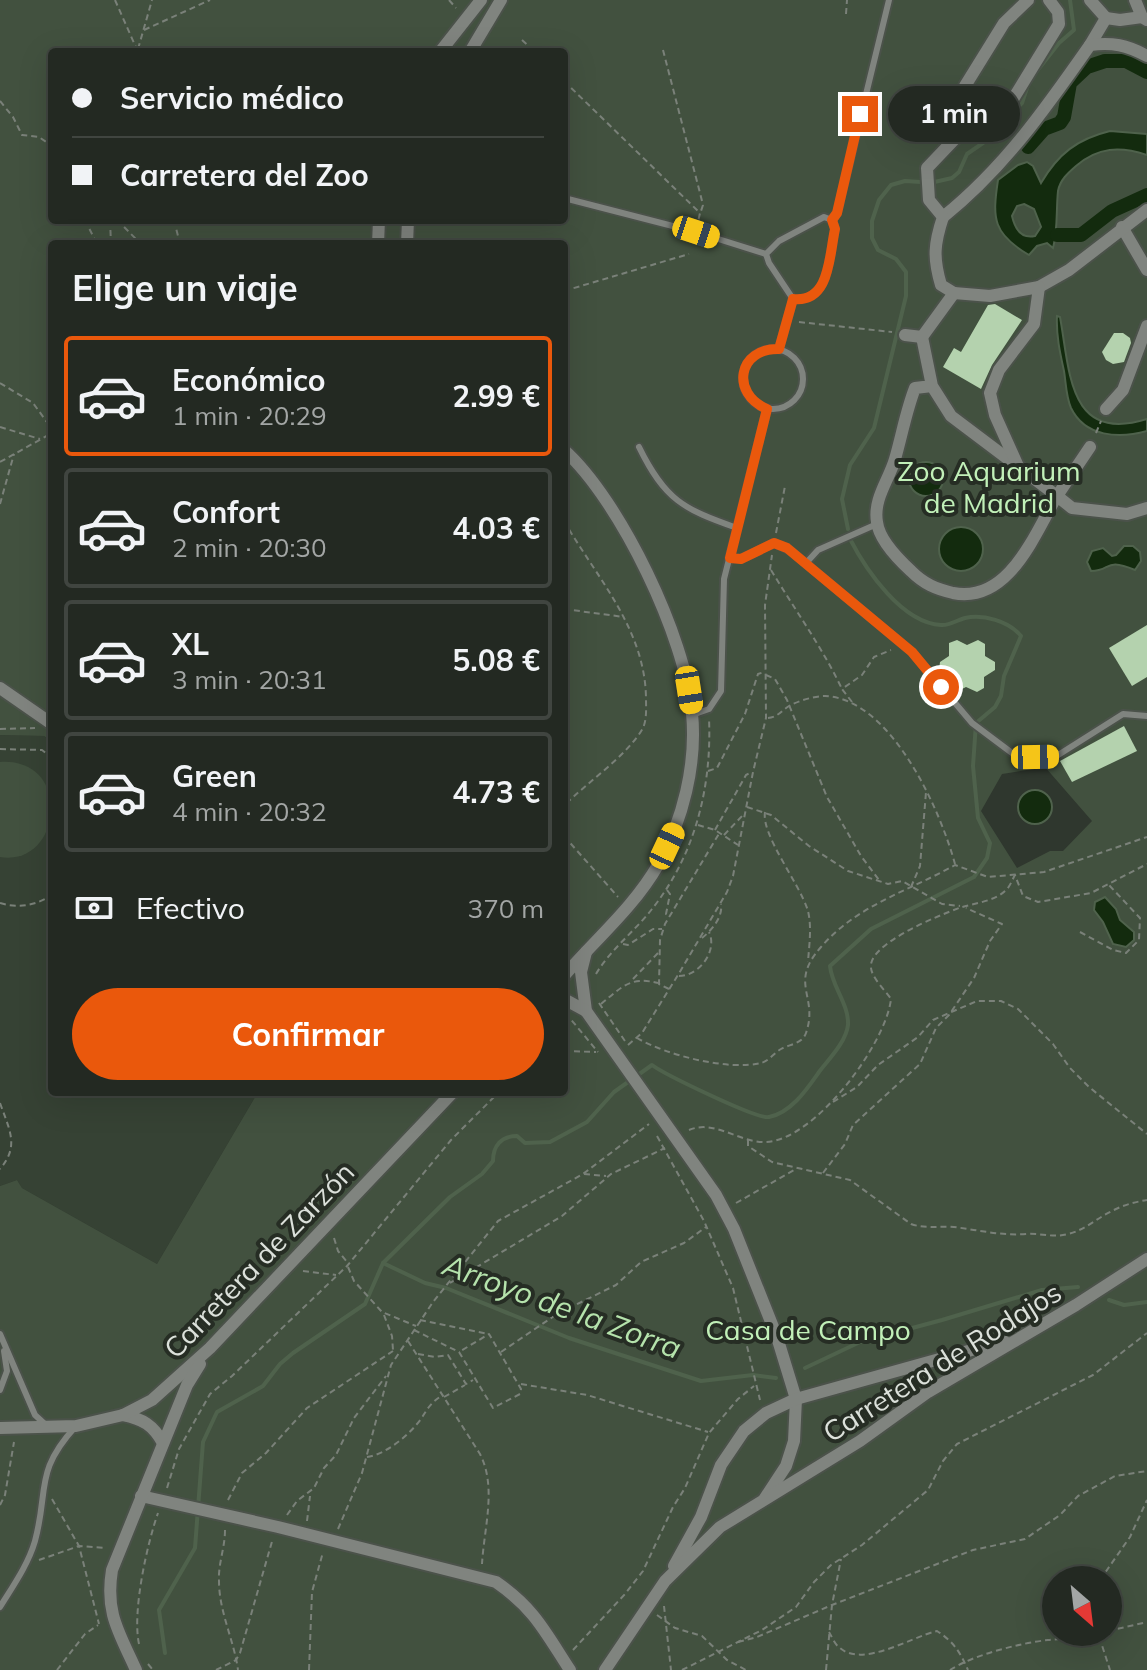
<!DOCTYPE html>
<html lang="es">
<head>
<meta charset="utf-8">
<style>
  body { margin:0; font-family:Mulish,sans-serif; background:#2b312a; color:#f1f3f6; height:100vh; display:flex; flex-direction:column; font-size:30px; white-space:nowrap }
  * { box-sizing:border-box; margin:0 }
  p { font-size:26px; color:#a3a6a5 }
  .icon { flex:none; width:44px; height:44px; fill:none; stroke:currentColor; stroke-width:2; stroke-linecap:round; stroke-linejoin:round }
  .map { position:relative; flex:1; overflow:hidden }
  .panel { position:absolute; left:48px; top:240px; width:520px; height:856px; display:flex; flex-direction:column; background:#232922; border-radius:8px; box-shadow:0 8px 32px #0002,0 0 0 2px #404540 }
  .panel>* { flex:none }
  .top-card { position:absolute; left:48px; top:48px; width:520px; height:176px; border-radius:8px; box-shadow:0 8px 32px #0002,0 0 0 2px #404540; display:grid; align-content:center; height:176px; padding:0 24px; background:#232922 }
  .needle { width:52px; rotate:152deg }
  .buttons { position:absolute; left:1042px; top:1566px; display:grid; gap:16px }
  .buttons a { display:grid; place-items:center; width:80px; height:80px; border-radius:50%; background:#232922; box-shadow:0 8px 32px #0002,0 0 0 2px #404540; font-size:40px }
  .end { position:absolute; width:36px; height:36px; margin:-18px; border:10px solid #ea580c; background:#fff; box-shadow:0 0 0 4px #fff }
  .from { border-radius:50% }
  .bubble { position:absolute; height:56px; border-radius:28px; background:#232922; box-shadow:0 8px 32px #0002,0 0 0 2px #404540; font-size:26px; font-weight:700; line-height:56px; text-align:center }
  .car { position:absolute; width:24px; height:48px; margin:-24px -12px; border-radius:10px; box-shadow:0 0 6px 2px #0007; background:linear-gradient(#f5c518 24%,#345 0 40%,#f5c518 0 76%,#345 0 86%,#f5c518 0) }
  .top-card b { display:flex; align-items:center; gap:28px; height:76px; font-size:30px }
  .top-card b+b { border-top:2px solid #404540 }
  .top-card i { width:20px; height:20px; background:#f1f3f6 }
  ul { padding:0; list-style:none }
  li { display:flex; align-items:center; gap:24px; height:120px; margin:0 16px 12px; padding:0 8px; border:4px solid #404540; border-radius:8px }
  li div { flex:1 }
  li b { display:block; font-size:30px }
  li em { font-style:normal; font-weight:700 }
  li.current { border-color:#ea580c }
  li>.icon { width:72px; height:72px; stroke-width:1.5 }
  h2 { padding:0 24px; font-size:36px; line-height:96px }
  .pay { display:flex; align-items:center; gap:20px; height:88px; padding:0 24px; font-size:30px }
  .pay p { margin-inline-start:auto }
  .action { display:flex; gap:16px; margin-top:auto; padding:16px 24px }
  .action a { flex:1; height:92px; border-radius:48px; background:#ea580c; color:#fff; font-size:32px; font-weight:700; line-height:92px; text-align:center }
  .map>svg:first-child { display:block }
</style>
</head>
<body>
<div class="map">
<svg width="1147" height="1670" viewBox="0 0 1147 1670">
  <rect width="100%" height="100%" fill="#2f372e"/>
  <polygon fill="#364234" points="0,735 44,736 52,741 52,1092 258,1092 157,1264 22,1188 17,1180 0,1186"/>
  <g fill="#42513f" fill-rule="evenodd">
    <path d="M0,0H1147V1670H0V1186L17,1180L22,1188L157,1264L258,1092H564V244H52V741L44,736L0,735ZM52,52H564V220H52ZM1045,767L1092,821L1063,851H1050L1017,868L981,811L1002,774ZM1056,1580H1108V1632H1056Z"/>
    <path d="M0,762C74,757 62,868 0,857Z"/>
  </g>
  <g fill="#132b0e" stroke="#4f624c" stroke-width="2" fill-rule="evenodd">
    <path d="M1110,131L1147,134V155C1120,146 1098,147 1076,166C1068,173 1060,180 1058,191C1056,210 1058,230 1053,248L1047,243L1037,246L1029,255C993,234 992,219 998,180L1018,165L1027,162L1033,166L1041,183C1058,154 1077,139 1110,131ZM1024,204L1034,209L1041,227L1035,236C1021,239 1015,229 1012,216L1017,206Z"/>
    <path d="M1057,316L1060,317C1070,371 1068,444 1147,419V431C1119,439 1085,437 1071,408C1066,397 1066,383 1064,371C1060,353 1056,335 1057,316Z"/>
    <circle cx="926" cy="479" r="17"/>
    <circle cx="961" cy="549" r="22"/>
    <path d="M1124,546H1133L1140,552L1141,561L1135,570C1104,557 1112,571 1091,571L1087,562L1092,551L1103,548L1112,556L1116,555Z"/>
    <circle cx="1035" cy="807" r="17"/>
    <polygon points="1105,897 1116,909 1120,920 1134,932 1134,940 1126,947 1113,944 1103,922 1094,910 1095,902"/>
  </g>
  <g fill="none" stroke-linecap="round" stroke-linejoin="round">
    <g stroke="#4f624c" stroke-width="4">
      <polyline points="1037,71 1059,43 1074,30 1070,0"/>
      <polyline points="930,183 952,178 959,172 967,154 983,143 1022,103 1028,85"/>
      <polyline points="848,529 842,499 850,465 874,428 906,296 906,272 896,259 878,250 872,238 872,221 879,200 891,185 905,181 921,182"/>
      <polyline points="383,1263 425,1283 446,1288 569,1338 701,1381 753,1375 776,1378"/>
      <polyline points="1109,1300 1124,1305 1147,1302"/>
      <polyline points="805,1368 860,1342 942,1320 1042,1290 1078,1287"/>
      <path d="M165,1653L159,1610L195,1548L203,1442L217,1412L263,1386L280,1364L293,1353L365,1304L383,1263L450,1197L482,1174L493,1161C493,1146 501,1136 517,1136L525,1143L550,1142L587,1122L614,1092L652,1065C664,1074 758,1120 769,1117C791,1113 807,1089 819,1072C829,1059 846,1042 848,1025C849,1004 832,987 830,966L871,929L974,877L987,858L990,843L978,818L973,766L976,723L995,707L1001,696L1004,676L1021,636C1009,621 983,614 965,618C957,620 949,626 941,625C902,623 866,570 850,539"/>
    </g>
    <g stroke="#132b0e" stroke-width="14">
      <polyline points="1028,147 1044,129 1060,123 1064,117 1070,83 1087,67 1105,61 1126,61 1147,72"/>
      <polyline points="1057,235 1081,235 1112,211 1147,195"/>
    </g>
  </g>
  <g fill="#b4d2ae">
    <polygon points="995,304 1022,320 992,365 981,389 943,367 954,348 961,352 988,305"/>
    <polygon points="1114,333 1123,333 1130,338 1131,343 1124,362 1113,364 1106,360 1102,352"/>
    <polygon points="1147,625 1147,677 1132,686 1109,648"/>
    <polygon points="957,640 967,645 978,640 985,644 985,656 995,662 995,670 984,677 984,688 977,692 966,687 956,692 951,689 950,676 939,670 940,662 949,656 949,643"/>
    <polygon points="1124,726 1137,751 1072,782 1060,761"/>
  </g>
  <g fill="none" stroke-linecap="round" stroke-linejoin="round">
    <g stroke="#4b524a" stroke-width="10">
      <g id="lane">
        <polyline points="564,198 696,232 766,254"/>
        <path d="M824,217L832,220L835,229C829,256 830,304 793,299L769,263L766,254L779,241Z"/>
        <polyline points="832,220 837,213 889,0"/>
        <circle cx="773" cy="379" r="30"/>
        <polyline points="779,349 793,299"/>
        <path d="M639,447C665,500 683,509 737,528"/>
        <polyline points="730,558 741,559 774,543 791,551 912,652 972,723 1012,753 1035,757 1055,757 1123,714 1147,716"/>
        <polyline points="807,562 818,550 877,524"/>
        <polyline points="692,715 709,709 721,691 724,579 767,409"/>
        <polyline points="0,1334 35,1415 47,1426"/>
        <polyline points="0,1390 7,1371 4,1351"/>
        <path d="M0,1607C13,1586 28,1565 35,1541C49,1489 34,1472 76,1426"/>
      </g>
    </g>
    <g stroke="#4b524a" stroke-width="16">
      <g id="street">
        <polyline points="1028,0 1004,23 965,86 969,124 990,118 1007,109 1059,24 1058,12 1049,0"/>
        <polyline points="1135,0 1142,17 1147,20"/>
        <polyline points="1106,18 1120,20 1142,17"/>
        <polyline points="1090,45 1106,18 1090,0"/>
        <polyline points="440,52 481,0"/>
        <polyline points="470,52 501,0"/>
        <path d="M943,217C1004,168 1046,108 1090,45C1112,42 1127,45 1147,56"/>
        <polyline points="1122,227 1147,270"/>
        <polyline points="378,244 379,220"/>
        <polyline points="407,244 408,220"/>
        <polyline points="954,293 990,296 1039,287 1069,270 1147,210"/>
        <path d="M905,335L922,337L932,386L915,388C906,411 902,435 895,459C889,480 873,499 877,522C879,540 898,559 911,571C924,584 936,589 953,593C1009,604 1035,533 1057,496L951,416L932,386"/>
        <path d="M922,337L954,293L941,285C933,258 934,244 943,217L929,200L927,168L969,124"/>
        <polyline points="1106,409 1123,390 1147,326"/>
        <polyline points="1090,447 1057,496 1072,508 1127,514 1147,508"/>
        <path d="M564,450C620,500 686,638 692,713C697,764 683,820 658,865C634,907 595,940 564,976"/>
        <polyline points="1017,464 995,415 990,393 999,370 1034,324 1039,287"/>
        <polyline points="0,688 52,724"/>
        <polyline points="586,952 581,972 586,1011 716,1195 734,1229 777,1337 796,1399 794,1441 786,1466 765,1498"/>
        <polyline points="564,999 586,1011"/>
        <path d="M123,1415C143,1419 153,1425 163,1443"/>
        <polyline points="0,1428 76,1426 123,1415 152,1400 210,1348 453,1092"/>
        <path d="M141,1496L278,1527L496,1582C535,1609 545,1632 570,1670"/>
        <polyline points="674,1566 701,1517 721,1465 744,1431 766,1413 796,1399 1004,1341"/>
        <path d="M136,1670C119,1632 105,1613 112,1570L187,1385L200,1364"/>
        <polyline points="605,1670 665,1581 720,1527 860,1441 928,1392 1076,1305 1147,1259"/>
      </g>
    </g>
    <g stroke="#7a8179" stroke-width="2" stroke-dasharray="6 4" stroke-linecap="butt">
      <polyline points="115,0 138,52"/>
      <polyline points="449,0 456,8"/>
      <polyline points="846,14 847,0"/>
      <polyline points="144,30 210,0"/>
      <polyline points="522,40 535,52"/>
      <polyline points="138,49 152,0"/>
      <polyline points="663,50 700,193 703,205 701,211"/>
      <polyline points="564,81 700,213 698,222"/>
      <polyline points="0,101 13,117 22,135 39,137 52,146"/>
      <polyline points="85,220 97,244"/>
      <polyline points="110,220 111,244"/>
      <polyline points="117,220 141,244"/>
      <polyline points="174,220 180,244"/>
      <polyline points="564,291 689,254"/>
      <polyline points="799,322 892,332"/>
      <polyline points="0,383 33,403 52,429"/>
      <polyline points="0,427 40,439"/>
      <polyline points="1096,433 1101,421"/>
      <polyline points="0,462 52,433"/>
      <polyline points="0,504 14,454"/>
      <path d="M564,521C597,578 645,629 646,698C646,708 647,719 643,728C628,755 586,783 564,806"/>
      <polyline points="776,533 785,486"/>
      <path d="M771,570C795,610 822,647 842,689"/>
      <polyline points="564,609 624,617"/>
      <polyline points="766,675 775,679 787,700 827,797 861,856 879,880"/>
      <polyline points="852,702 842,689 862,675 874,657 891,650"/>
      <path d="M768,718C778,717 781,711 789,706C798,701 814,696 825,696C891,699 940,809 955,864"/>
      <polyline points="0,729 35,728"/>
      <polyline points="0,749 42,750 52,758"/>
      <polyline points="708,771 717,768 745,714 758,674 764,672"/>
      <polyline points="747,807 771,815 809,846 848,871 888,884 902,881 942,904 960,906"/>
      <path d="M765,812C761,835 800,884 808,911C812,928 809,946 808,962"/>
      <polyline points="698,825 715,830 738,845"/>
      <polyline points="715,830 746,775 752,772"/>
      <polyline points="724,835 744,814"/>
      <polyline points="564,836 618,897"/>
      <polyline points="911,887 920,866 926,792"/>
      <polyline points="667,890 670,894 666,914 670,916"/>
      <path d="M0,903C18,909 37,905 52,895"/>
      <polyline points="1080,932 1113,950 1126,953 1139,940 1140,918 1108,884"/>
      <path d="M702,938C712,930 723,917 721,904"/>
      <polyline points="623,944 628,945 653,929 662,929"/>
      <path d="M596,974C610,950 635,931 652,909C695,855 712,787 709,718"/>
      <path d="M679,976C699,976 718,951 709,932"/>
      <polyline points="633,979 659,952"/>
      <polyline points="669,989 659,984 660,940 665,924 720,832"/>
      <polyline points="599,1003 627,1044"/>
      <path d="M601,1004C622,987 630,976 658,983"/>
      <polyline points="564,1016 568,1016 598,1052"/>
      <polyline points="564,1028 572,1022"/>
      <path d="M637,1038C666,1055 728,1071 761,1063C769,1061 774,1053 781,1049C790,1044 802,1044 806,1033C819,996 788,984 821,947C857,905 909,891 955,865L988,877L1044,872L1147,837"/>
      <polyline points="628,1045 642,1033 678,975 727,892 733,876 753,772 766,718 765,605 772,555"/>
      <polyline points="564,1051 596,1052"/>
      <polyline points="833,1102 857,1087 878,1065 918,1037 933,1020 977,1001 1001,1001 1018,1009 1053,1044 1070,1068 1089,1087 1147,1134"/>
      <path d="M0,1103C9,1129 20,1146 0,1169"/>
      <path d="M689,1130C715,1119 739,1143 766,1142C815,1140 886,1044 891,999C885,990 872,978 871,968C867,944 940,915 959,908C974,903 993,902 1005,891C1010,887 1012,880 1015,875L1023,896L1038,902L1091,893L1147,864"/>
      <polyline points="657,1136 704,1221 733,1288 760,1400"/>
      <path d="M748,1140V1146L772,1162L850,1180L911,1224C925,1229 939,1226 954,1227C978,1230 1002,1236 1026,1234C1041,1233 1053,1238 1068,1234C1085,1230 1097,1218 1112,1211C1123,1205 1135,1202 1147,1200"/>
      <polyline points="823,1173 845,1144 853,1125 920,1064 936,1028 949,1015 974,978 990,941 1002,924 966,908"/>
      <polyline points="584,1174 606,1176"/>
      <polyline points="736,1203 796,1169"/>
      <polyline points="334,1238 338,1251 348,1263"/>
      <polyline points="348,1267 354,1281 382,1312 416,1326"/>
      <polyline points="303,1271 336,1275"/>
      <polyline points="450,1283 562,1216 611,1174 665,1148"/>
      <polyline points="384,1315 392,1336 393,1350"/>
      <polyline points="420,1320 488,1334"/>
      <polyline points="414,1330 459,1352 493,1408 520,1394 521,1389 489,1334 459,1352"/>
      <path d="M408,1341L480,1454C497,1487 484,1528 482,1564"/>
      <polyline points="501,1352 557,1314 616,1285 641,1262 684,1243 706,1227"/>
      <polyline points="418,1354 435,1357 448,1355 466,1384 473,1380"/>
      <polyline points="521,1384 587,1395 708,1432"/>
      <polyline points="444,1397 465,1385"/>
      <path d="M367,1457C387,1454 409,1435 421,1419C428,1408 431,1402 443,1395"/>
      <polyline points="167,1488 179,1449 210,1394 232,1376 347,1266 451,1140 499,1092"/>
      <polyline points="52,1499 79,1546 99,1624"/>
      <polyline points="228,1500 242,1473 266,1453 307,1408 393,1351"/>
      <polyline points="0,1505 5,1495 14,1442"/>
      <polyline points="287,1515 297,1501 314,1488 324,1468 336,1455 354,1418 386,1376"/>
      <polyline points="307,1521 310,1496"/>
      <polyline points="338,1529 362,1473 391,1365 433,1302 498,1221 583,1174 649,1124"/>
      <path d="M225,1530C225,1548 218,1564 219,1581C219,1612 234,1640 238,1670"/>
      <polyline points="39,1560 79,1546 106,1548"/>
      <polyline points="1100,1580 1130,1537 1147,1500"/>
      <polyline points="664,1606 671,1670"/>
      <polyline points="657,1615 675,1628 702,1636 727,1660 746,1670"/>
      <polyline points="1108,1631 1147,1622"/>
      <path d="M829,1632C832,1637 835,1645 840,1648C863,1668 911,1637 937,1631C954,1642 960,1652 968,1670"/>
      <polyline points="1104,1632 1098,1633 1110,1670"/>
      <polyline points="738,1642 757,1637 832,1605 973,1550 1025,1539 1060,1515 1078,1496 1115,1476 1147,1471"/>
      <path d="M139,1644C132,1612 147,1544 158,1513"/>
      <polyline points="573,1650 625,1594 643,1571 673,1507 685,1488 709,1433 738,1399 754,1386"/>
      <polyline points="148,1664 153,1670"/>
      <polyline points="57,1670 85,1634 98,1625"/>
      <polyline points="216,1670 236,1660 240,1653 273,1538"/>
      <polyline points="309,1670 312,1592 323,1552"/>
      <polyline points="682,1670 762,1630 796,1607 814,1582 831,1565 862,1545 928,1490 943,1461 957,1444 1093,1375 1147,1333"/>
      <polyline points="826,1670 832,1605 841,1559"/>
      <path d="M950,1670C973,1655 1020,1643 1048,1640C1065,1638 1084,1640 1098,1632"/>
    </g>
    <use href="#lane" stroke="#80847f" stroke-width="6"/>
    <use href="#street" stroke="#80847f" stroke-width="12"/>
  </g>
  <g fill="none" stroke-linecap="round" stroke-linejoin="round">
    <path stroke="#ea580c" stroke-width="10" d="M860,114L837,213L832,220L835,229C829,257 830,303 793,299L779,349C738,348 730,393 767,409L730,558L741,559L774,543L787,548L912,652L941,687"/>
  </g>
  <g text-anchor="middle" stroke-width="8" stroke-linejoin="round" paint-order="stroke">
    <g font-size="28" fill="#c1f0b8" stroke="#262d24">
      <text x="989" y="481">Zoo Aquarium<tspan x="989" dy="32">de Madrid</tspan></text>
      <text x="808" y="1340">Casa de Campo</text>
    </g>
    <g font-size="28" fill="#dce1db" stroke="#262d24">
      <text transform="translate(259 1260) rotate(-46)" y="10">Carretera de Zarzón</text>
      <text transform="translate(942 1362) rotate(-32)" y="10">Carretera de Rodajos</text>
    </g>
    <g font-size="30" font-style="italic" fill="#b5e3ac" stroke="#262d24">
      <text transform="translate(562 1307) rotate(20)" y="10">Arroyo de la Zorra</text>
    </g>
  </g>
</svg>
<div class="buttons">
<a><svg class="needle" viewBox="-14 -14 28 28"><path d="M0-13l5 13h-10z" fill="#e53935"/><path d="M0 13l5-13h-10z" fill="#a3a6a5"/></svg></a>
</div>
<i class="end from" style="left:941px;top:687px"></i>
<i class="end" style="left:860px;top:114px"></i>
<div class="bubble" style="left:888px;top:86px;width:132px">1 min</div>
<i class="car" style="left:696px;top:232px;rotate:108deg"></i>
<i class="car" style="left:689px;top:690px;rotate:171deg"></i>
<i class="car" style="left:1035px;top:757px;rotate:89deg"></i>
<i class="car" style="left:667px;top:846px;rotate:25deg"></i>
<div class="top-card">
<b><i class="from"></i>Servicio médico</b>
<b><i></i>Carretera del Zoo</b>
</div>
<section class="panel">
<h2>Elige un viaje</h2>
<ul>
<li class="current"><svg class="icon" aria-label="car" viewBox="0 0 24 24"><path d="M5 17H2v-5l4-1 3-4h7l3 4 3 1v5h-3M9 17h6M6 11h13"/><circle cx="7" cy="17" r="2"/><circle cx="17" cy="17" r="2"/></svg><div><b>Económico</b><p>1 min · 20:29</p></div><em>2.99 €</em></li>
<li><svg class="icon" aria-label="car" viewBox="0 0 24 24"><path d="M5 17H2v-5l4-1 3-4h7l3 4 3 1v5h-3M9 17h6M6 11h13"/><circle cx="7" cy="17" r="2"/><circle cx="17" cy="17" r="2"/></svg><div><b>Confort</b><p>2 min · 20:30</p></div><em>4.03 €</em></li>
<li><svg class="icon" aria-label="car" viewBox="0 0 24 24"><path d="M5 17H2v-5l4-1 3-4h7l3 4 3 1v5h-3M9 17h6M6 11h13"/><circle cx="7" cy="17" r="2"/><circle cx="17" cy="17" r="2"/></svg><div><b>XL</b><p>3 min · 20:31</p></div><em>5.08 €</em></li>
<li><svg class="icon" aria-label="car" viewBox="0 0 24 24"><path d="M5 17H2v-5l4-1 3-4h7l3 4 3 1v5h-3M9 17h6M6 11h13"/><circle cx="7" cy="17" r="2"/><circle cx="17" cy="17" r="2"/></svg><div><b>Green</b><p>4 min · 20:32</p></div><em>4.73 €</em></li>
</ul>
<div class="pay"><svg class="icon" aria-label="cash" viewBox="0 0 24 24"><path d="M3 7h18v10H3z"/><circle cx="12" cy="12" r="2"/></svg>Efectivo<p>370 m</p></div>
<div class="action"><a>Confirmar</a></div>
</section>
</div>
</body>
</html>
